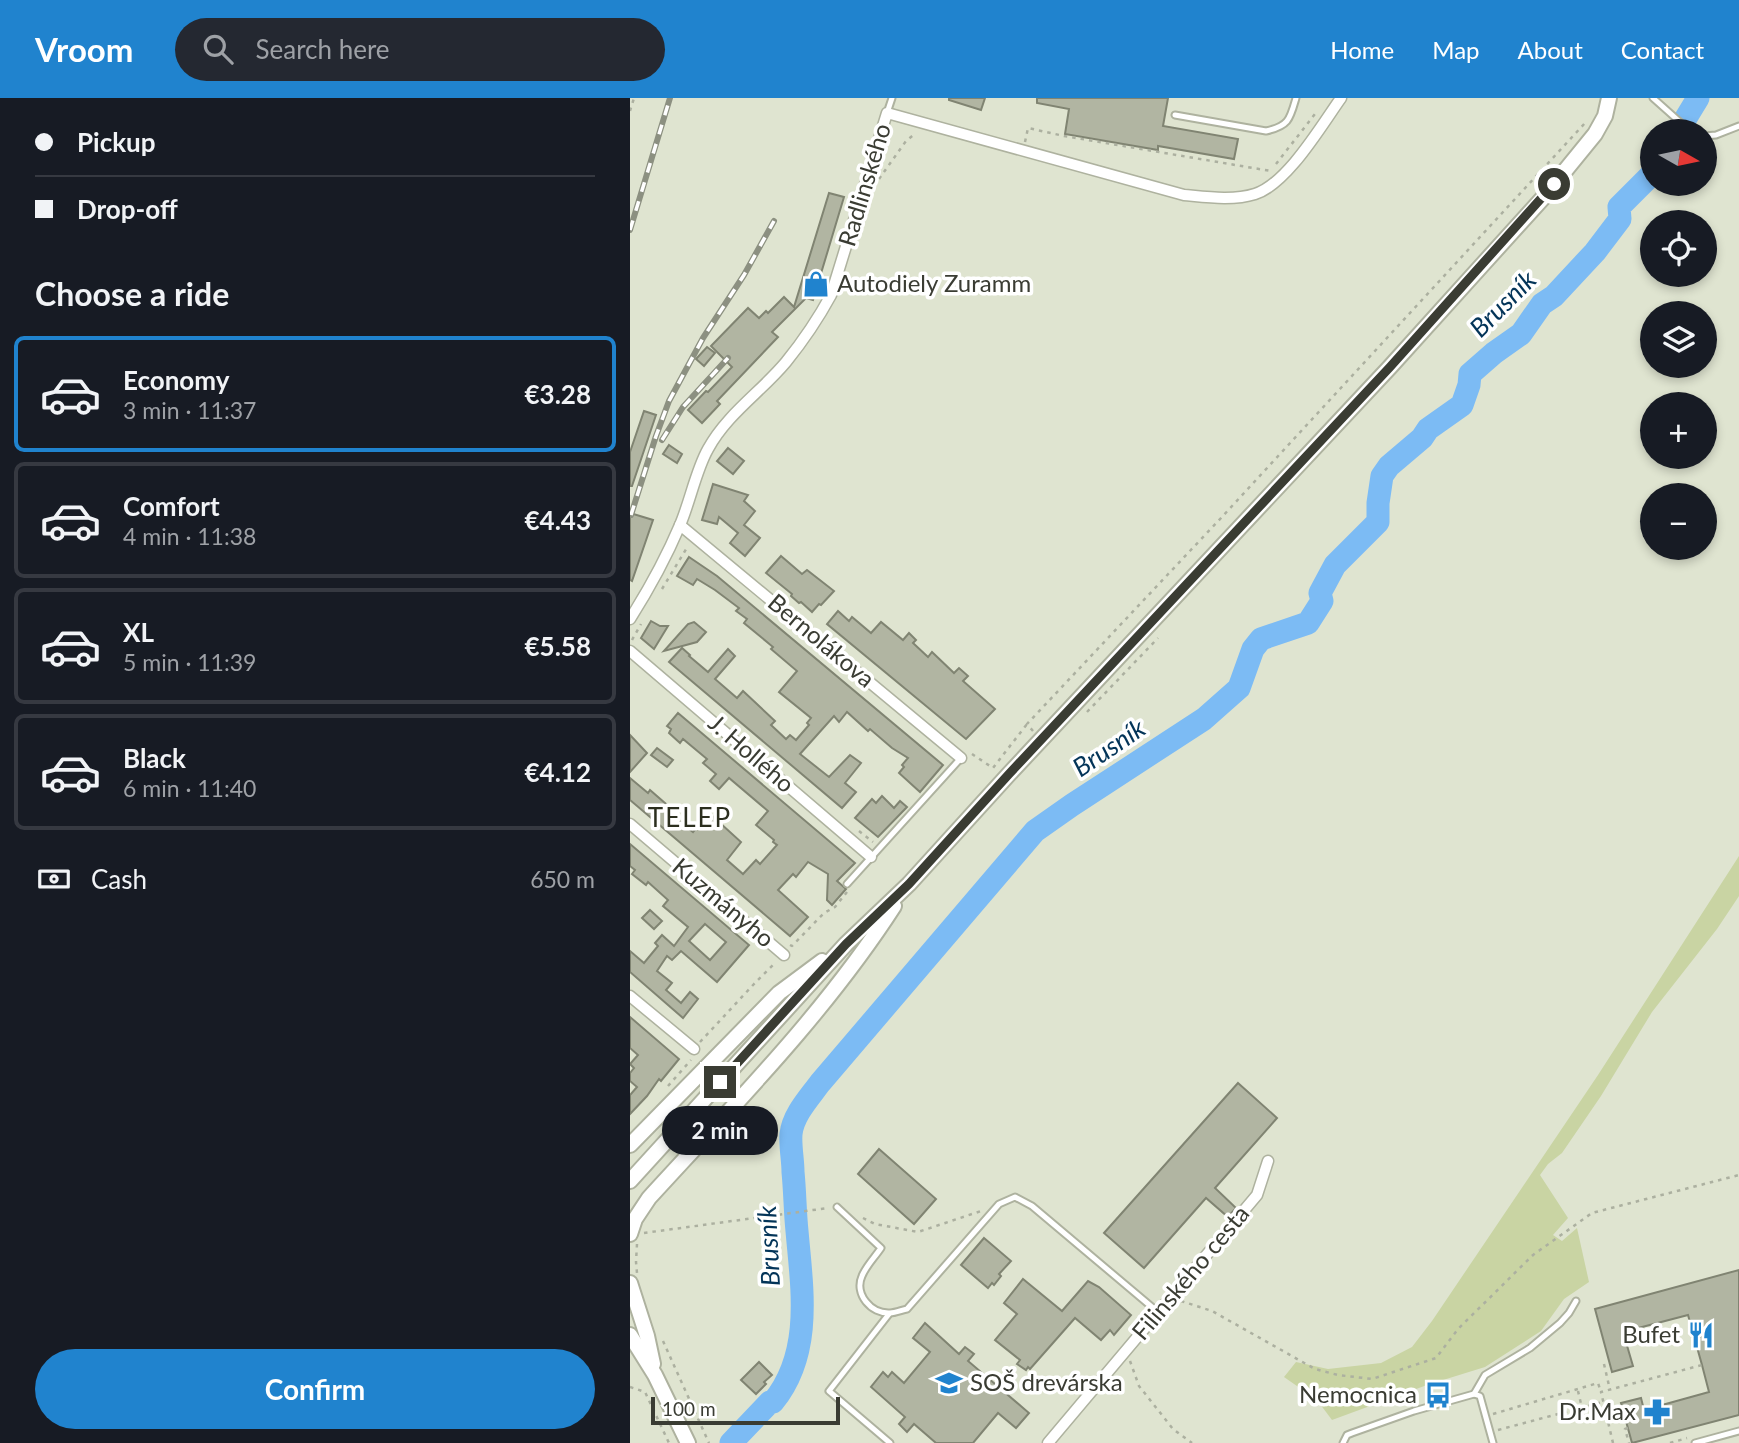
<!DOCTYPE html>
<html lang="en">
<head>
<meta charset="utf-8">
<style>
  body { margin:0; font-family:Lato,sans-serif; background:#242831; color:#f1f3f6; height:100vh; display:flex; flex-direction:column; font-size:26px; white-space:nowrap }
  * { box-sizing:border-box; margin:0 }
  p { font-size:23px; color:#9ea1a6 }
  .icon { flex:none; width:38px; height:38px; fill:none; stroke:currentColor; stroke-width:2; stroke-linecap:round; stroke-linejoin:round }
  .map { position:relative; flex:1; overflow:hidden }
  .side { display:flex; flex-direction:column; background:#171b24; width:630px }
  .side>* { flex:none }
  .top-card { display:grid; align-content:center; height:154px; padding:0 35px; background:#171b24 }
  .needle { width:46px; rotate:99deg }
  .tools { position:absolute; left:1010px; top:21px; display:grid; gap:14px }
  .tools a { display:grid; place-items:center; width:77px; height:77px; border-radius:50%; background:#171b24; box-shadow:0 4px 10px #0003; font-size:35px }
  .scale { position:absolute; left:21px; bottom:18px; width:189px; box-sizing:border-box; padding-left:7px; border:4px solid #3a3c33; border-top:0; font-size:19px; line-height:24px; white-space:nowrap; color:#3a3c33; -webkit-text-stroke:5px #fff; paint-order:stroke }
  .end { position:absolute; width:32px; height:32px; margin:-16px; border:9px solid #3a3c33; background:#fff; box-shadow:0 0 0 4px #fff }
  .from { border-radius:50% }
  .bubble { position:absolute; height:49px; border-radius:24px; background:#171b24; box-shadow:0 4px 10px #0003; font-size:23px; font-weight:700; line-height:49px; text-align:center }
  .top-card b { display:flex; align-items:center; gap:24px; height:66px; font-size:26px }
  .top-card b+b { border-top:2px solid #363941 }
  .top-card i { width:18px; height:18px; background:#f1f3f6 }
  ul { padding:0; list-style:none }
  li { display:flex; align-items:center; gap:21px; height:116px; margin:0 14px 10px; padding:0 21px; border:4px solid #363941; border-radius:10px }
  li div { flex:1 }
  li b { display:block; font-size:26px }
  li em { font-style:normal; font-weight:700 }
  li.current { border-color:#2083ce }
  li>.icon { width:63px; height:63px; stroke-width:1.5 }
  h2 { padding:0 35px; font-size:32px; line-height:84px }
  .pay { display:flex; align-items:center; gap:18px; height:77px; padding:0 35px; font-size:26px }
  .pay p { margin-inline-start:auto }
  .cta { display:flex; gap:14px; margin-top:auto; padding:14px 35px }
  .cta a { flex:1; height:80px; border-radius:42px; background:#2083ce; color:#fff; font-size:28px; font-weight:700; line-height:80px; text-align:center }
  header { display:flex; align-items:center; gap:42px; box-sizing:border-box; height:98px; padding:0 35px; background:#2083ce; color:#fff }
  header strong { font-size:33px }
  nav { display:flex; gap:38px; margin-inline-start:auto; font-size:24px }
  .search { width:490px; height:63px; background:#242831; display:flex; align-items:center; gap:18px; box-sizing:border-box; padding:0 24px; border-radius:38px; color:#9ea1a6; font-size:26px }
  main { display:flex; flex:1; min-height:0 }
  .map>svg:first-child { display:block }
</style>
</head>
<body>
<header>
<strong>Vroom</strong>
<div class="search"><svg class="icon" aria-label="search" viewBox="0 0 24 24"><circle cx="10" cy="10" r="6"/><path d="M15 15l6 6"/></svg>Search here</div>
<nav><a>Home</a><a>Map</a><a>About</a><a>Contact</a></nav>
</header>
<main>
<section class="side">
<div class="top-card">
<b><i class="from"></i>Pickup</b>
<b><i></i>Drop-off</b>
</div>
<h2>Choose a ride</h2>
<ul>
<li class="current"><svg class="icon" aria-label="car" viewBox="0 0 24 24"><path d="M5 17H2v-5l4-1 3-4h7l3 4 3 1v5h-3M9 17h6M6 11h13"/><circle cx="7" cy="17" r="2"/><circle cx="17" cy="17" r="2"/></svg><div><b>Economy</b><p>3 min · 11:37</p></div><em>€3.28</em></li>
<li><svg class="icon" aria-label="car" viewBox="0 0 24 24"><path d="M5 17H2v-5l4-1 3-4h7l3 4 3 1v5h-3M9 17h6M6 11h13"/><circle cx="7" cy="17" r="2"/><circle cx="17" cy="17" r="2"/></svg><div><b>Comfort</b><p>4 min · 11:38</p></div><em>€4.43</em></li>
<li><svg class="icon" aria-label="car" viewBox="0 0 24 24"><path d="M5 17H2v-5l4-1 3-4h7l3 4 3 1v5h-3M9 17h6M6 11h13"/><circle cx="7" cy="17" r="2"/><circle cx="17" cy="17" r="2"/></svg><div><b>XL</b><p>5 min · 11:39</p></div><em>€5.58</em></li>
<li><svg class="icon" aria-label="car" viewBox="0 0 24 24"><path d="M5 17H2v-5l4-1 3-4h7l3 4 3 1v5h-3M9 17h6M6 11h13"/><circle cx="7" cy="17" r="2"/><circle cx="17" cy="17" r="2"/></svg><div><b>Black</b><p>6 min · 11:40</p></div><em>€4.12</em></li>
</ul>
<div class="pay"><svg class="icon" aria-label="cash" viewBox="0 0 24 24"><path d="M3 7h18v10H3z"/><circle cx="12" cy="12" r="2"/></svg>Cash<p>650 m</p></div>
<div class="cta"><a>Confirm</a></div>
</section>
<div class="map">
<svg width="1109" height="1345" viewBox="0 0 1109 1345">
  <rect width="100%" height="100%" fill="#dfe4d0"/>
  <polygon fill="#c9d4a3" points="1109,758 1109,798 1087,831 1022,914 971,998 932,1055 918,1066 910,1077 938,1120 923,1137 932,1143 947,1130 959,1184 934,1201 911,1233 855,1269 797,1287 702,1322 687,1302 654,1279 666,1264 698,1271 751,1265 782,1249 802,1223 968,977"/>
  <g fill="none" stroke-linecap="round" stroke-linejoin="round">
    <g stroke="#7cbbf4" stroke-width="23">
      <polyline points="1048,33 1068,0"/>
      <path d="M101,1345L140,1304H143C183,1255 172,1191 167,1133C165,1114 165,1094 163,1074C163,1062 160,1048 161,1036C163,1017 179,1000 190,985L405,733L442,707L574,621L609,590L623,551L631,541L678,525L692,503L690,495L705,467L748,424V405L752,378L759,368L792,340L798,331L832,307L839,287L840,276L864,255L891,236L912,206L924,198L965,154L990,121L989,109L1022,76"/>
    </g>
  </g>
  <g fill="#b1b5a2" stroke="#808472" stroke-width="2" fill-rule="evenodd">
    <polygon points="319,0 355,0 351,12 319,2"/>
    <polygon points="407,0 538,0 533,28 608,41 604,61 528,48 528,52 435,36 439,11 407,5"/>
    <polygon points="199,95 214,99 183,202 176,200 142,234 148,239 87,303 90,306 72,325 58,312 76,293 78,294 102,269 81,248 118,210 129,220 136,213 138,215 154,199 164,209"/>
    <polygon points="77,249 85,255 74,268 66,261"/>
    <polygon points="14,313 26,317 2,388 0,388 0,354"/>
    <polygon points="39,347 52,356 47,365 33,356"/>
    <polygon points="98,350 114,363 103,376 87,363"/>
    <polygon points="83,386 118,397 114,403 125,413 114,427 130,440 115,458 100,445 108,435 89,419 87,426 72,422"/>
    <polygon points="0,415 23,422 2,483 0,482"/>
    <polygon points="151,458 172,476 177,472 204,493 191,507 189,506 182,514 171,504 169,505 161,498 162,496 136,475"/>
    <polygon points="59,459 87,478 313,667 290,694 269,675 274,669 272,667 278,660 262,650 240,631 238,633 217,614 209,624 204,618 170,656 199,679 220,657 231,665 215,685 226,694 212,710 39,564 52,550 60,557 59,558 78,574 98,551 105,558 85,581 107,600 113,593 145,623 141,627 156,641 160,637 166,642 179,627 177,625 181,620 149,594 167,573 141,551 143,549 114,525 117,521 106,513 109,510 85,492 67,481 63,487 47,478"/>
    <polygon points="208,513 219,523 222,519 241,535 251,524 273,542 279,535 286,542 283,545 298,559 302,554 324,575 329,570 338,578 333,583 365,611 336,641 197,526"/>
    <polygon points="21,523 30,528 38,528 24,551 11,540"/>
    <polygon points="64,524 76,534 67,544 34,553 58,526"/>
    <polygon points="48,615 225,765 207,783 216,791 202,807 197,802 198,776 178,764 166,779 163,776 148,792 178,819 160,838 0,702 0,680 18,695 20,692 36,706 33,710 63,734 79,715 111,744 97,762 113,776 126,762 130,766 147,747 143,744 144,742 126,727 138,713 99,680 89,691 80,683 86,676 73,665 77,661 53,641 50,645 39,635 41,631 37,628"/>
    <polygon points="0,637 17,655 0,674"/>
    <polygon points="27,650 43,662 37,669 21,657"/>
    <polygon points="252,698 264,710 270,703 277,709 248,739 225,720 242,701 246,705"/>
    <path d="M0,746L119,847L87,884L51,853L42,862L37,858L27,873L42,885L36,892L51,905L60,894L68,901L53,920L0,874V853L14,865L28,848L25,845L32,837L44,848L58,829L33,808L38,802L18,784L16,787L2,776L5,772L0,768ZM75,826L96,844L80,862L59,843Z"/>
    <polygon points="20,812 32,823 24,831 12,820"/>
    <polygon points="0,919 49,961 31,983 29,981 17,998 0,1016 0,997 7,989 0,983 0,975 4,970 0,966 8,957 0,950"/>
    <polygon points="608,985 647,1020 585,1090 606,1110 598,1119 576,1100 514,1170 474,1135"/>
    <polygon points="249,1051 306,1101 284,1126 228,1076"/>
    <polygon points="354,1140 381,1163 369,1176 371,1178 364,1187 362,1185 358,1190 331,1167"/>
    <polygon points="1109,1172 1109,1317 1002,1345 991,1305 1011,1300 1014,1312 1079,1294 1072,1267 1058,1217 993,1234 1003,1268 982,1274 965,1211"/>
    <polygon points="393,1181 432,1213 458,1183 469,1189 501,1217 484,1237 480,1232 471,1242 445,1220 400,1271 398,1269 396,1272 387,1266 390,1262 365,1242 387,1216 374,1205"/>
    <polygon points="295,1225 329,1256 335,1249 344,1256 338,1263 399,1315 386,1330 368,1315 343,1345 306,1345 284,1326 277,1334 269,1326 275,1319 241,1289 253,1274 258,1279 262,1274 274,1285 300,1254 283,1240"/>
    <polygon points="129,1264 142,1277 134,1284 136,1286 126,1296 111,1282"/>
  </g>
  <g fill="none" stroke-linecap="round" stroke-linejoin="round">
    <g stroke="#aeb29f" stroke-width="9">
      <g id="service">
        <polyline points="1023,0 1060,33"/>
        <polyline points="257,15 262,0"/>
        <path d="M545,17L636,33C659,28 660,21 666,0"/>
        <polyline points="1074,38 1086,37 1109,28"/>
        <polyline points="217,786 331,660"/>
        <path d="M207,1109L251,1150C245,1159 236,1168 232,1178C224,1196 241,1216 260,1215C265,1215 272,1212 277,1211L369,1106L385,1099L402,1108L529,1215"/>
        <polyline points="259,1216 199,1293 260,1345"/>
        <polyline points="844,1296 855,1277 900,1250 930,1225 939,1215 946,1203"/>
        <polyline points="713,1345 717,1337 722,1335 784,1313 844,1296 850,1298 863,1345"/>
        <polyline points="1065,1345 1109,1333"/>
      </g>
    </g>
    <g stroke="#aeb29f" stroke-width="13">
      <g id="minor">
        <polyline points="50,427 331,660"/>
        <path d="M0,521C19,491 36,460 50,427C60,404 66,372 78,351C97,316 131,294 156,264C173,243 188,221 201,197L257,15L554,97C576,99 603,103 625,96C657,86 691,28 711,0"/>
        <polyline points="0,553 241,759"/>
        <polyline points="0,726 154,857"/>
        <polyline points="0,898 64,951"/>
        <polyline points="418,1345 627,1097 638,1063"/>
      </g>
    </g>
    <g stroke="#aeb29f" stroke-width="18">
      <g id="secondary">
        <polyline points="0,1047 149,895 192,863"/>
        <polyline points="0,1083 216,846 279,786 379,676 760,269 854,165 912,101 965,36 975,18 979,0"/>
        <path d="M0,1136L5,1121L19,1100C104,1007 195,915 264,808"/>
        <polyline points="0,1185 17,1238 23,1266"/>
        <polyline points="0,1237 25,1277 58,1345"/>
      </g>
    </g>
    <g stroke="#acb0a0" stroke-width="2.5" stroke-dasharray="3.5 5" stroke-linecap="butt">
      <polyline points="0,13 4,0"/>
      <polyline points="395,44 398,30 434,38 641,73 642,72"/>
      <polyline points="646,66 685,16"/>
      <polyline points="249,81 276,43 286,35"/>
      <polyline points="32,491 58,448"/>
      <polyline points="2,542 11,526"/>
      <polyline points="457,614 528,540"/>
      <polyline points="403,633 397,626 591,420 955,25"/>
      <polyline points="342,656 363,670 397,626"/>
      <polyline points="229,733 243,744"/>
      <polyline points="160,847 162,848 194,815 205,809 217,794"/>
      <polyline points="70,944 124,886 145,865"/>
      <polyline points="38,988 61,962"/>
      <polyline points="233,1120 245,1126 288,1134 351,1113"/>
      <polyline points="14,1135 198,1110"/>
      <polyline points="7,1146 6,1164 7,1175"/>
      <polyline points="551,1203 582,1213 685,1271 708,1277 742,1281 806,1260 828,1231 903,1157 962,1115 1109,1077"/>
      <polyline points="33,1243 79,1345"/>
      <polyline points="500,1263 509,1288 543,1331 562,1345"/>
      <polyline points="974,1266 980,1292"/>
      <polyline points="0,1289 15,1294 39,1345"/>
      <polyline points="948,1293 952,1310"/>
      <polyline points="863,1316 968,1285 971,1294"/>
      <polyline points="998,1330 995,1331 999,1345"/>
      <polyline points="868,1332 973,1304"/>
      <polyline points="983,1345 971,1294 1072,1267"/>
      <polyline points="1040,1345 1057,1340"/>
    </g>
    <use href="#service" stroke="#fff" stroke-width="5"/>
    <use href="#minor" stroke="#fff" stroke-width="10"/>
    <use href="#secondary" stroke="#fff" stroke-width="14"/>
    <g stroke="#8c9081" stroke-width="6">
      <g id="rail">
        <polyline points="0,132 40,0"/>
        <polyline points="32,342 53,309 98,260"/>
        <polyline points="1,417 26,338 39,303 73,240 114,177 144,123"/>
      </g>
    </g>
    <use href="#rail" stroke="#fff" stroke-width="3.5" stroke-dasharray="10" stroke-linecap="butt"/>
  </g>
  <g fill="none" stroke-linecap="round" stroke-linejoin="round">
    <polyline stroke="#3a3c33" stroke-width="9" points="90,984 216,846 279,786 379,676 760,269 924,86"/>
  </g>
  <defs>
    <g id="shop-bare" transform="scale(2.1)"><path d="M-5-2.5h2.3a2.7 3.5 0 0 1 5.4 0H5L5.5 6h-11ZM-1.5-2.5h3a1.5 2.3 0 0 0-3 0Z" fill="#2083ce" stroke="#fff" stroke-width="2.5" paint-order="stroke"/></g>
    <g id="restaurant-bare" transform="scale(2.1)"><path d="M-5-6h1v4h1v-4h1v4h1v-4h1v5L-1.5 .5V6h-2V.5L-5-1ZM5-6V6H3V1.5H1.5Q1.5-4 5-6Z" fill="#2083ce" stroke="#fff" stroke-width="2.5" paint-order="stroke"/></g>
    <g id="school-bare" transform="scale(2.1)"><path d="M0-5L7-2L0 1L-7-2ZM-4 1L0 2.5L4 1V4Q0 6-4 4Z" fill="#2083ce" stroke="#fff" stroke-width="2.5" paint-order="stroke"/></g>
    <g id="bus-bare" transform="scale(2.1)"><path d="M-5-6H5V4H4V6H2V4H-2V6H-4V4H-5ZM-3.5-4V0h7V-4ZM-3.5 1.2v1.5H-2V1.2ZM2 1.2v1.5H3.5V1.2Z" fill="#2083ce" stroke="#fff" stroke-width="2.5" paint-order="stroke"/></g>
    <g id="pharmacy-bare" transform="scale(2.1)"><path d="M-2-6h4v4h4v4h-4v4h-4v-4h-4v-4h4Z" fill="#2083ce" stroke="#fff" stroke-width="2.5" paint-order="stroke"/></g>
  </defs>
  <g fill-rule="evenodd">
    <use href="#shop-bare" x="186" y="186"/>
    <use href="#restaurant-bare" x="1071" y="1237"/>
    <use href="#school-bare" x="319" y="1285"/>
    <use href="#bus-bare" x="808" y="1297"/>
    <use href="#pharmacy-bare" x="1027" y="1314"/>
  </g>
  <g text-anchor="middle" stroke-width="7" stroke-linejoin="round" paint-order="stroke">
    <g font-size="24" fill="#3a3c33" stroke="#fff">
      <text transform="translate(235 87) rotate(-73)" y="8">Radlinského</text>
      <text transform="translate(191 543) rotate(40)" y="8">Bernolákova</text>
      <text transform="translate(121 656) rotate(41)" y="8">J. Hollého</text>
      <text transform="translate(93 805) rotate(40)" y="8">Kuzmányho</text>
      <text transform="translate(561 1175) rotate(-50)" y="8">Filinského cesta</text>
    </g>
    <g font-size="24" fill="#3a3c33" stroke="#fff" text-anchor="end">
      <text x="207" y="194" text-anchor="start">Autodiely Zuramm</text>
      <text x="1050" y="1245">Bufet</text>
      <text x="340" y="1293" text-anchor="start">SOŠ drevárska</text>
      <text x="787" y="1305">Nemocnica</text>
      <text x="1006" y="1322">Dr.Max</text>
    </g>
    <g font-size="26" font-style="italic" fill="#033458" stroke="#fff">
      <text transform="translate(873 206) rotate(-45)" y="9">Brusník</text>
      <text transform="translate(479 650) rotate(-34)" y="9">Brusník</text>
      <text transform="translate(139 1148) rotate(-93)" y="9">Brusník</text>
    </g>
    <g font-size="26" letter-spacing="2" fill="#2c2f1f" stroke="#fff">
      <text x="60" y="729">TELEP</text>
    </g>
  </g>
</svg>
<div class="tools">
<a><svg class="needle" viewBox="-14 -14 28 28"><path d="M0-13l5 13h-10z" fill="#e53935"/><path d="M0 13l5-13h-10z" fill="#9ea1a6"/></svg></a>
<a><svg class="icon" aria-label="locate" viewBox="0 0 24 24"><circle cx="12" cy="12" r="6"/><path d="M12 2v4M12 18v4M2 12h4M18 12h4"/></svg></a>
<a><svg class="icon" aria-label="layers" viewBox="0 0 24 24"><path d="M12 4l9 5-9 5-9-5zM3 14l9 5 9-5"/></svg></a>
<a>+</a>
<a>−</a>
</div>
<div class="scale">100 m</div>
<i class="end from" style="left:924px;top:86px"></i>
<i class="end" style="left:90px;top:984px"></i>
<div class="bubble" style="left:32px;top:1008px;width:116px">2 min</div>
</div>
</main>
</body>
</html>
